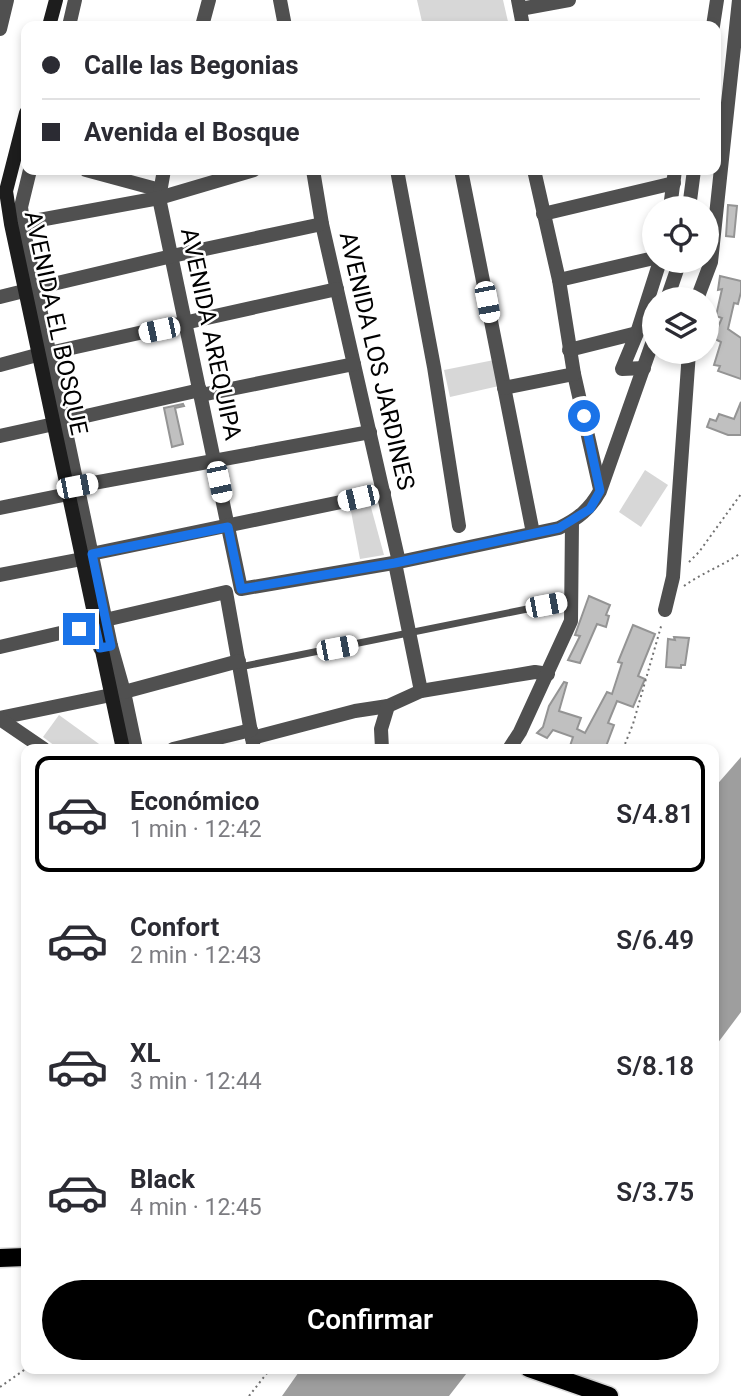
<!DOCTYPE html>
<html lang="es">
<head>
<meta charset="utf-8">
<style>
  body { margin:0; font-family:Roboto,sans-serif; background:#f7f7f7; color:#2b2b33; height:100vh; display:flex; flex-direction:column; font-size:26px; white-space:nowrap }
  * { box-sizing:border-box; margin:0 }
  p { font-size:23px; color:#7c7c81 }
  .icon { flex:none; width:38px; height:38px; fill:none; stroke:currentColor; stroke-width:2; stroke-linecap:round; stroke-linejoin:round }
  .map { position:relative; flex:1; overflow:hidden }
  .sheet { position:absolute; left:21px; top:744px; width:698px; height:630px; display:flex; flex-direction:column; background:#fff; border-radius:14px; box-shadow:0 4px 10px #0003 }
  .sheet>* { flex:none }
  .banner { position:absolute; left:21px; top:21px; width:700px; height:154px; border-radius:14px; box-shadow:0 4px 10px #0003; display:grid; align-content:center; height:154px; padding:0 21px; background:#fff }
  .buttons { position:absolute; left:642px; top:196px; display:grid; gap:14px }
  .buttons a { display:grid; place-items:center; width:77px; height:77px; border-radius:50%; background:#fff; box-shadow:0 4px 10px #0003; font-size:35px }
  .end { position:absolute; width:32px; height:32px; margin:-16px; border:9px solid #1a73e8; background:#fff; box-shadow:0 0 0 4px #fff }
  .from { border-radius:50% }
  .car { position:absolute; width:21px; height:42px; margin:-21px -10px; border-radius:9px; box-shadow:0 0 5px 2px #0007; background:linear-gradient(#fff 24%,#345 0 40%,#fff 0 76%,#345 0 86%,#fff 0) }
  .banner b { display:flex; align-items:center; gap:24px; height:66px; font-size:26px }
  .banner b+b { border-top:2px solid #e1e1e2 }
  .banner i { width:18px; height:18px; background:#2b2b33 }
  ul { padding:12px 0 0; list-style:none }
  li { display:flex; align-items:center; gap:21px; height:116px; margin:0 14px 10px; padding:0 7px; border:4px solid transparent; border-radius:14px }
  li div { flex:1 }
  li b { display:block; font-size:26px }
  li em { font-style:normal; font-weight:600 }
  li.selected { border-color:#000 }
  li>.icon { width:63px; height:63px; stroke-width:1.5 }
  .cta { display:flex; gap:14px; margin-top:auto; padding:14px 21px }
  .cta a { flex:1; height:80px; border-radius:42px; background:#000; color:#fff; font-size:28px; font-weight:600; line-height:80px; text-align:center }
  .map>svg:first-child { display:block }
</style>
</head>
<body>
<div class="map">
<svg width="741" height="1396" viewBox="0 0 741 1396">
  <rect width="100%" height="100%" fill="#fff"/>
  <g fill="#d7d7d7">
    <polygon points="417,0 503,0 509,26 423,26"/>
    <polygon points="494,360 499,386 450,397 444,370"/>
    <polygon points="645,470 668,485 641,527 619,512"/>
    <polygon points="369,500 384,555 360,559 350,506"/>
    <polygon points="59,715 106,749 59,749 43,737"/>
  </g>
  <g fill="#9e9e9e">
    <polygon points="741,757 741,1012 714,1048 714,788"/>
    <polygon points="301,1369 301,1368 470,1369 449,1396 282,1396"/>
  </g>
  <g fill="#c0c0c0" stroke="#949494" stroke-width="2">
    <polygon points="728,205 737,206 734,237 726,236"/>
    <polygon points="720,276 741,281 741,292 738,304 734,303 728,329 741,338 741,379 718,371 720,366 714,365 721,342 713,338 722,318 716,316 722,289 718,290"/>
    <polygon points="741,402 741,435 728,435 707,427 710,419 716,421 719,414 734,419"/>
    <polygon points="183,404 184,406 175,408 183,444 172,447 164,408"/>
    <polygon points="589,596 610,605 606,615 609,616 606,627 597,624 580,663 568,660 580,636 575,635"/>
    <polygon points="633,625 655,634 638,676 645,679 633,707 617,701 608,723 614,725 605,749 569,749 573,737 553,730 547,738 537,733 543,727 549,706 564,682 567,683 559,711 581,718 577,729 585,733 607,692 612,694 622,663 618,662"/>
    <polygon points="674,637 689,638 685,665 681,665 681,668 666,667 668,639 675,640"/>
  </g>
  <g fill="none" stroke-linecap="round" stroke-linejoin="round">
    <g stroke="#dbdbdb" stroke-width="21">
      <g id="primary">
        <polyline points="0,1258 26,1257"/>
        <polyline points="529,1368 609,1396"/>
      </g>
    </g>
    <g stroke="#727272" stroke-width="2" stroke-dasharray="2 3.5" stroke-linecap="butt">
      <polyline points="689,562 699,552 741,494"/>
      <path d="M684,586C702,573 722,566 741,553"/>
      <polyline points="623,749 633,724 662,623"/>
      <polyline points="0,1387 27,1368"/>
      <polyline points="249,1396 271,1368"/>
    </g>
    <polyline stroke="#505050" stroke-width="7" points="240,667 572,600"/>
    <g stroke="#505050" stroke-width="14">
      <polyline points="280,0 285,26"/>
      <polyline points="518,0 523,26"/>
      <polyline points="520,9 569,0"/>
      <polyline points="69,26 75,0"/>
      <polyline points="202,26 209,0"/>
      <polyline points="713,26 717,0"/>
      <polyline points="0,29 7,0"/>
      <polyline points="30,170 21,207 25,237 111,646 100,648"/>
      <polyline points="86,170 160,190"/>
      <path d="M164,170L159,198L241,589L399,562L559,528C578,519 590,509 600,491L654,338"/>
      <polyline points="313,170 322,224 399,562"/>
      <polyline points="397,170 434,367 459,526"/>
      <polyline points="461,170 533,533"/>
      <polyline points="534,170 559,280 574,374 600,489"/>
      <polyline points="670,208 675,170"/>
      <polyline points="689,208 694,170"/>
      <polyline points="543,214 674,183"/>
      <polyline points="23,223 159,198 254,170"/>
      <polyline points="559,280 654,258"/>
      <polyline points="36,288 172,256 322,224"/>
      <polyline points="0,297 24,291"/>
      <polyline points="667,299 680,261"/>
      <polyline points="697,299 711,262 739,0"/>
      <polyline points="569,350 637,333"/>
      <polyline points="49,361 49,353 337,289"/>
      <polyline points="0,365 37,355"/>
      <polyline points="644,368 622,369 637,333 660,261"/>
      <polyline points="504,388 574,374"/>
      <polyline points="201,395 354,364"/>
      <polyline points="64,428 64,421 200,390"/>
      <polyline points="0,436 54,424"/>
      <polyline points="77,486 370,432"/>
      <polyline points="0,508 68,494"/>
      <polyline points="91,554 384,493"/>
      <polyline points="395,563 421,691"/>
      <polyline points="0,575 82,559"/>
      <polyline points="665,610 673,577 689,352"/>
      <polyline points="105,620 226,592 254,749"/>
      <polyline points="111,646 124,692 136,749"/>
      <polyline points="0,647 95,625"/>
      <polyline points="124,692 239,661"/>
      <polyline points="0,718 111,695"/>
      <polyline points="0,719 44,749"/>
      <polyline points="252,738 355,711 388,706 421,691 535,672 548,674"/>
      <polyline points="173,749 251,730"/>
      <polyline points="382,749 381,729 388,706"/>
      <polyline points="509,749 520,732 571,621 572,522"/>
    </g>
    <g stroke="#1d1d1d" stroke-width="14">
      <polyline points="49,26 56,0"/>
      <polyline points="26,113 6,191 11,224 123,749"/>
    </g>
    <use href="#primary" stroke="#000" stroke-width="18"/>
  </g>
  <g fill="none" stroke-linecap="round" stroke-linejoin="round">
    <polyline stroke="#1a73e8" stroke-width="9" points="79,629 95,625 100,648 111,646 92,554 228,527 241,589 395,563 559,528 590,509 600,491 584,416"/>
  </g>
  <g text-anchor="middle" stroke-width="5" stroke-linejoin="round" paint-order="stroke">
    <g font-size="24" fill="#000" stroke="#fff">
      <text transform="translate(56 323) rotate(78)" y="8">AVENIDA EL BOSQUE</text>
      <text transform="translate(211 334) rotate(78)" y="8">AVENIDA AREQUIPA</text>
      <text transform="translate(377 361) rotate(77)" y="8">AVENIDA LOS JARDINES</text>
    </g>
  </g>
</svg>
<div class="buttons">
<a><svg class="icon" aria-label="locate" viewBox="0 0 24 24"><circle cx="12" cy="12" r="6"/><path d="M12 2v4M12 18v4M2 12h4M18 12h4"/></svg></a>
<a><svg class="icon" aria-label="layers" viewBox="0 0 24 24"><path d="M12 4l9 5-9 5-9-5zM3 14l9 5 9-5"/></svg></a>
</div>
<i class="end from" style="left:584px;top:416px"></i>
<i class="end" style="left:79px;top:629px"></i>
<i class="car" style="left:487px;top:302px;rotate:169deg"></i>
<i class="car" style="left:159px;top:330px;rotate:258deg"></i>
<i class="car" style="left:219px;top:482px;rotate:168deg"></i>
<i class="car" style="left:77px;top:486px;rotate:79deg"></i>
<i class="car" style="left:358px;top:498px;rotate:257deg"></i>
<i class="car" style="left:546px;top:605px;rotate:79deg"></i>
<i class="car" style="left:337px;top:648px;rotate:79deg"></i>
<div class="banner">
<b><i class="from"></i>Calle las Begonias</b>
<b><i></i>Avenida el Bosque</b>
</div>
<section class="sheet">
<ul>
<li class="selected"><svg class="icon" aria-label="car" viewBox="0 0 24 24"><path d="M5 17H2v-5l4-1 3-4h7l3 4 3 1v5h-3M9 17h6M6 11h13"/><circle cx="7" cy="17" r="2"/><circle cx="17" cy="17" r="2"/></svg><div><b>Económico</b><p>1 min · 12:42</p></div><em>S/4.81</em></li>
<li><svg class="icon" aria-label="car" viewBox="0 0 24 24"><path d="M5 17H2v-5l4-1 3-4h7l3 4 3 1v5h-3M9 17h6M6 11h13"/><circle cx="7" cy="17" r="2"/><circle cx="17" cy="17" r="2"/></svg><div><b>Confort</b><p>2 min · 12:43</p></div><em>S/6.49</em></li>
<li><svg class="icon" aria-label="car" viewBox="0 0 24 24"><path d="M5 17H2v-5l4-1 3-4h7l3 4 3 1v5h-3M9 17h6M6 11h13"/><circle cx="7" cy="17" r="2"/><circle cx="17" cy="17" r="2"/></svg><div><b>XL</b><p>3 min · 12:44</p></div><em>S/8.18</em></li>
<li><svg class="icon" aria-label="car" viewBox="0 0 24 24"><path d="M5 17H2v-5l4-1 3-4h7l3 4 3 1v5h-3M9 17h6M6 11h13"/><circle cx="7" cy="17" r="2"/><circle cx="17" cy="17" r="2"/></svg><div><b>Black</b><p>4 min · 12:45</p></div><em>S/3.75</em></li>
</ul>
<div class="cta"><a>Confirmar</a></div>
</section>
</div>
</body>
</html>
